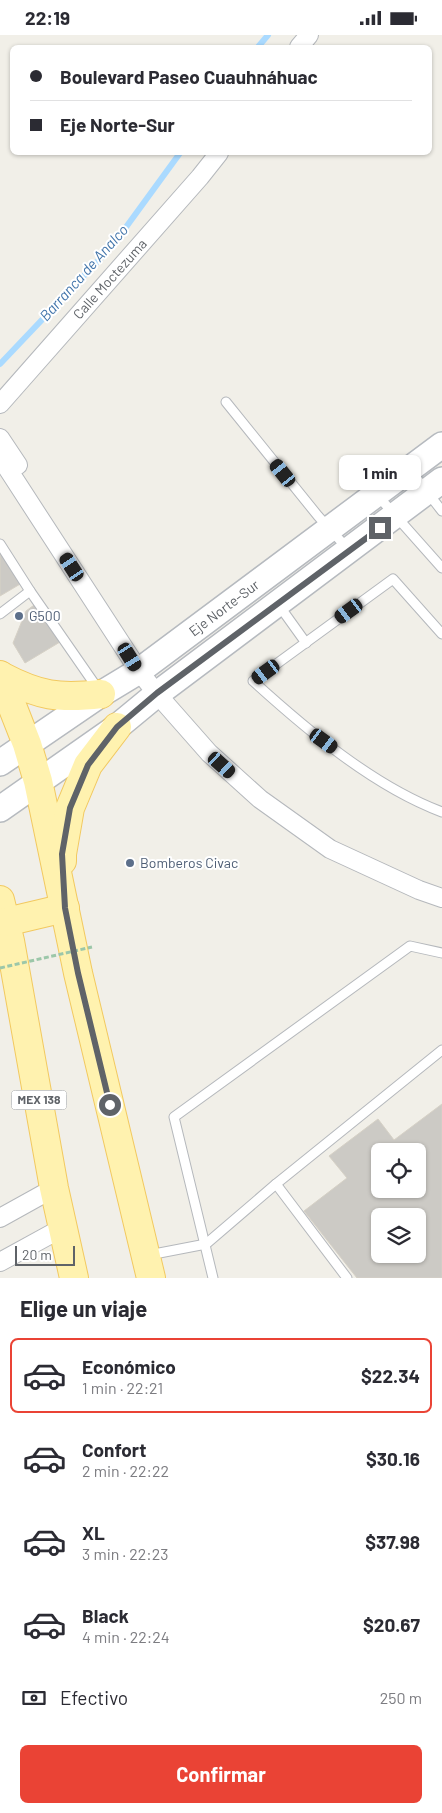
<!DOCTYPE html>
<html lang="es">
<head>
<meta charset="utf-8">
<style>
  body { margin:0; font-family:Barlow,sans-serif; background:#f2f2f3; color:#2b2b33; height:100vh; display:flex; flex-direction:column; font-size:19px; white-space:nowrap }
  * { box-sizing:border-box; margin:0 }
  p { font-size:16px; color:#7c7c81 }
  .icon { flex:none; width:28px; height:28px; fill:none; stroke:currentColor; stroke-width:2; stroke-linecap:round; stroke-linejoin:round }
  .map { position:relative; height:1243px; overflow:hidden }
  .drawer { display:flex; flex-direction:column; background:#fff; flex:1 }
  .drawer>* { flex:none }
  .banner { position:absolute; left:10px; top:10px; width:422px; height:110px; border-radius:8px; box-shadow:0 1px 4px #0004; display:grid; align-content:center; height:110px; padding:0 20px; background:#fff }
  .tools { position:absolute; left:371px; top:1108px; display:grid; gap:10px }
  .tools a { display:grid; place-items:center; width:55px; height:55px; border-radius:8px; background:#fff; box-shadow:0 1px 4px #0004; font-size:25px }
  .scale { position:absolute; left:15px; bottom:12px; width:60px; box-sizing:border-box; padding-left:5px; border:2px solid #5f6368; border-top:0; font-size:14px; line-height:18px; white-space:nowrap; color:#5f6368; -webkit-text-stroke:4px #fff; paint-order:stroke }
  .end { position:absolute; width:22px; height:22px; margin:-11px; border:6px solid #5f6368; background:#fff; box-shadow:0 0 0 2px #fff }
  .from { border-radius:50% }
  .bubble { position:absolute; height:35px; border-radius:8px; background:#fff; box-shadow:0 1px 4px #0004; font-size:16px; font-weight:700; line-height:35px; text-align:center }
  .car { position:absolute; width:15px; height:30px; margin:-15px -8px; border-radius:6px; box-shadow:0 0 4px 1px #0007; background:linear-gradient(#222 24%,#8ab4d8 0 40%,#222 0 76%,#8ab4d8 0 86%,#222 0) }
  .banner b { display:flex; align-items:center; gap:18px; height:48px; font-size:19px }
  .banner b+b { border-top:1px solid #e1e1e2 }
  .banner i { width:12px; height:12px; background:#2b2b33 }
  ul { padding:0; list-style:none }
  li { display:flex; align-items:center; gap:15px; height:75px; margin:0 10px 8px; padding:0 10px; border:2px solid transparent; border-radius:8px }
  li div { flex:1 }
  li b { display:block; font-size:19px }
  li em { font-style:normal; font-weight:700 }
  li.selected { border-color:#ea4335 }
  li>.icon { width:45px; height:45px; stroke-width:1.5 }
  h2 { padding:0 20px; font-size:22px; line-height:60px }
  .pay { display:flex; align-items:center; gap:12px; height:55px; padding:0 20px; font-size:19px }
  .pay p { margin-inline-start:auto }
  .primary-button { display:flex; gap:10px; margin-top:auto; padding:10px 20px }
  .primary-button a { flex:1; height:58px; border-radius:8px; background:#ea4335; color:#fff; font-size:20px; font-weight:700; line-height:58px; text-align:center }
  .status { display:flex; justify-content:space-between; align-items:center; height:35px; padding:0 25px; background:#fff; direction:ltr }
  .status svg { height:14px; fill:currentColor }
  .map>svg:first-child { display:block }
</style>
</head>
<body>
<div class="status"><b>22:19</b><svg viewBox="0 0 49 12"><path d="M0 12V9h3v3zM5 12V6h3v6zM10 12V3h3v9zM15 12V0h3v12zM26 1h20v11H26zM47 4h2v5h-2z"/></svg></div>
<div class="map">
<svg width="442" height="1243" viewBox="0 0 442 1243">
  <rect width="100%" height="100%" fill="#f1efe8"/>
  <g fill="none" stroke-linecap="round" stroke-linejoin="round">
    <g stroke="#aadaff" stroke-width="6">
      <polyline points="258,12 268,0"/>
      <polyline points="0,329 113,210 180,118"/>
    </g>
  </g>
  <g fill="#cccac5" stroke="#d6d1c6" fill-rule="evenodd">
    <polygon points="0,509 27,545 0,561"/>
    <polygon points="41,565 65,604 25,628 13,608 26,576"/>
    <path d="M442,1069V1243H357L304,1176L347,1143L329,1121L378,1084L394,1105ZM380,1116H418V1154H380ZM380,1181H418V1219H380Z"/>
  </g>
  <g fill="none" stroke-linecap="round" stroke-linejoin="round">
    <g stroke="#b5b8bc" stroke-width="11">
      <g id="lane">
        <polyline points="226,367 318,481 347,513"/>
        <polyline points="410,435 442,476"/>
        <polyline points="378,461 442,533"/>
        <polyline points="0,509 30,556 98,654"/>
        <polyline points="278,569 306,608"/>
        <polyline points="0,579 30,556"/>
        <path d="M442,599L393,544L253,646C307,695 373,751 442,777"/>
        <polyline points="276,1149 347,1243"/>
        <polyline points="149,1220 206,1209 276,1149 442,1015"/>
        <polyline points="213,1243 174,1082 410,911 442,918"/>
      </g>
    </g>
    <g stroke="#b5b8bc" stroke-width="20">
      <g id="street">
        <polyline points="299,12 309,0"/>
        <polyline points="0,369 200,142 219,118"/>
        <polyline points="0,403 18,430"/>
        <polyline points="0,422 139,636 157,659 209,718 260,764 330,814 419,855 442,863"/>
        <polyline points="0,1183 54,1153"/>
        <polyline points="0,1227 62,1193"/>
      </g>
    </g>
    <g stroke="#b6babf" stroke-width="28">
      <g id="secondary">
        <polyline points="0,728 101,659 139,636 442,410"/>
        <polyline points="0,774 117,692 157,659 442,445"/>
      </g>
    </g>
    <g stroke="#f2c960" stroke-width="30">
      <g id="primary">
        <polyline points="0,640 27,709 38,746 78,938 151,1243"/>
        <path d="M1,641C39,661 59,664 101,659"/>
        <polyline points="62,826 62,819 70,773 88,730 117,692"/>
        <polyline points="0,865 10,906 54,1153 74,1243"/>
        <polyline points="6,887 65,873"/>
      </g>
    </g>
    <use href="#lane" stroke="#fff" stroke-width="9"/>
    <use href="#street" stroke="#fff" stroke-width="18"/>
    <use href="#secondary" stroke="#fff" stroke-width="25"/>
    <use href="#primary" stroke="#fff2af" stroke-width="28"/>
    <polyline stroke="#9cc7a9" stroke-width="3" stroke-dasharray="5 2.5" stroke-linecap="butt" points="0,933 92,912"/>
  </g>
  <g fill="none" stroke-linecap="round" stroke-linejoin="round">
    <polyline stroke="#5f6368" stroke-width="6" points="110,1070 78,938 65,873 62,819 70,773 88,730 117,692 157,658 380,493"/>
  </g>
  <g fill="#5c6f8a" stroke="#fff" stroke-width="2">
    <circle cx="19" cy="581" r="5"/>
    <circle cx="130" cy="828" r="5"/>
  </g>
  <g text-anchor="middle" stroke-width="4" stroke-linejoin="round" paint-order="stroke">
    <rect fill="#fff" stroke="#8f9295" stroke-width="1" x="11.5" y="1055.5" width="55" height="19" rx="4"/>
    <g font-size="12" font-weight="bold" fill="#5f6368">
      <text x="39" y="1069">MEX 138</text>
    </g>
    <g font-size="14" fill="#5f6368" stroke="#fff">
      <text transform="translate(110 244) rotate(-48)" y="5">Calle Moctezuma</text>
      <text transform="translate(224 573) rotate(-37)" y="5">Eje Norte-Sur</text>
    </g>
    <g font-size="14" fill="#4e5e75" stroke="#fff" text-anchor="start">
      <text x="29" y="586">G500</text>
      <text x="140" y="833">Bomberos Civac</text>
    </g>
    <g font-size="15" font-style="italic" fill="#4174aa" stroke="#fff">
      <text transform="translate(84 238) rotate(-48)" y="5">Barranca de Analco</text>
    </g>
  </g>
</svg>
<div class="tools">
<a><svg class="icon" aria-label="locate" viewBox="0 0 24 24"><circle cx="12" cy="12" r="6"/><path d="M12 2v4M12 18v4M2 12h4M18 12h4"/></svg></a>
<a><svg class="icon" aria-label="layers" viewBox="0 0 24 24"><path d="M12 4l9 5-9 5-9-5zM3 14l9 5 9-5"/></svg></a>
</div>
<div class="scale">20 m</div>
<i class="end from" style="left:110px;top:1070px"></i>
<i class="end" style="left:380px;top:493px"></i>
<div class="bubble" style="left:339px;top:420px;width:82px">1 min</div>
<i class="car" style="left:283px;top:438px;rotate:321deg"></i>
<i class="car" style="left:72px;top:532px;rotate:327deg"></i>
<i class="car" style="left:349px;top:576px;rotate:234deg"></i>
<i class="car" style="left:130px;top:622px;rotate:148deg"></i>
<i class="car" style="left:266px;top:637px;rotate:234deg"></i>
<i class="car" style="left:324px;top:706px;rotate:126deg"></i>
<i class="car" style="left:222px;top:730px;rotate:132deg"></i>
<div class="banner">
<b><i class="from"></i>Boulevard Paseo Cuauhnáhuac</b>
<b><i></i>Eje Norte-Sur</b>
</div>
</div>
<section class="drawer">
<h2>Elige un viaje</h2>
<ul>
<li class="selected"><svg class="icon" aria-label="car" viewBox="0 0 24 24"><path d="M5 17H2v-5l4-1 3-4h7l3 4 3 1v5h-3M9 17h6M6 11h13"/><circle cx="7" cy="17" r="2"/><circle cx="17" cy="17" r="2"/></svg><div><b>Económico</b><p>1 min · 22:21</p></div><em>$22.34</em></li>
<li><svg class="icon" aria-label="car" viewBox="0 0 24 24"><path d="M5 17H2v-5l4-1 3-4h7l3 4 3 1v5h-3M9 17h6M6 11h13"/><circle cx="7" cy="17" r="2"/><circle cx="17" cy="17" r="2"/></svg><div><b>Confort</b><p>2 min · 22:22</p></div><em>$30.16</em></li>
<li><svg class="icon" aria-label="car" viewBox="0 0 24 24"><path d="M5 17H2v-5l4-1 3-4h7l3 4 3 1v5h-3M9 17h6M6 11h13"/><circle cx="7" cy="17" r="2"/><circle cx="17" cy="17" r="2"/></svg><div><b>XL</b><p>3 min · 22:23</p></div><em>$37.98</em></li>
<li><svg class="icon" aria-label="car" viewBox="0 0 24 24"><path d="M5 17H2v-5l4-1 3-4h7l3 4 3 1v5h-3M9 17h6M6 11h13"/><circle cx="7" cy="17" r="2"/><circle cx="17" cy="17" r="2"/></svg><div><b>Black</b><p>4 min · 22:24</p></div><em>$20.67</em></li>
</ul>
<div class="pay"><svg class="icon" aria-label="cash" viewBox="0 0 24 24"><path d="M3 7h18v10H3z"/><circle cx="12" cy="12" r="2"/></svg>Efectivo<p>250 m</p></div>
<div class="primary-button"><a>Confirmar</a></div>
</section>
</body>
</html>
